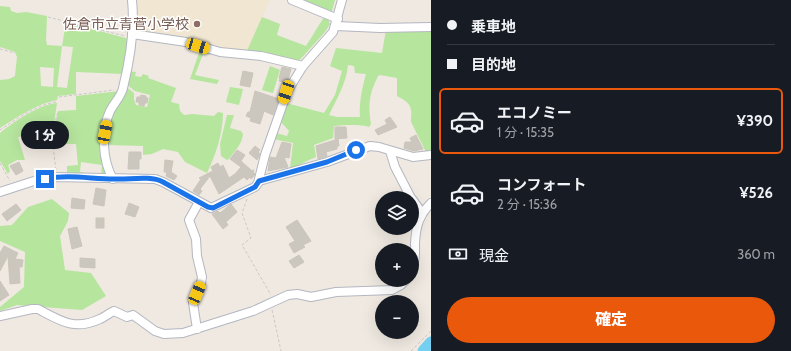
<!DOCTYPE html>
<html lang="ja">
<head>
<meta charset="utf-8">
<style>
  body { margin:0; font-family:Cabin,"Noto Sans JP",sans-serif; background:#242831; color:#f1f3f6; height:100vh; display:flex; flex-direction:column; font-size:15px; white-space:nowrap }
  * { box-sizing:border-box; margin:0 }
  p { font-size:13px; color:#9ea1a6 }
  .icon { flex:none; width:22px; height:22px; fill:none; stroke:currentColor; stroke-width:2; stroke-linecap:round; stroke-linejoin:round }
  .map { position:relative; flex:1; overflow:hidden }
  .drawer { display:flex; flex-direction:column; background:#171b24; width:360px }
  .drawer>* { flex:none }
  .top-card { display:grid; align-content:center; height:88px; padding:0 16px; background:#171b24 }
  .buttons { position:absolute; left:375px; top:191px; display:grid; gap:8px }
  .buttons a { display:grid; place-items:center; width:44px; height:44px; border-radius:50%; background:#171b24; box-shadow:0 4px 16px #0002; font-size:20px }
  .end { position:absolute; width:18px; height:18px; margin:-9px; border:5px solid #1a73e8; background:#fff; box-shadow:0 0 0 2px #fff }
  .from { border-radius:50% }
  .bubble { position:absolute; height:28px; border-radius:14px; background:#171b24; box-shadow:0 4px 16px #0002; font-size:13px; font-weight:800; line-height:28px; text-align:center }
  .car { position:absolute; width:12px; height:24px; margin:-12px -6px; border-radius:5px; box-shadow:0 0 3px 1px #0007; background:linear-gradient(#f5c518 24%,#345 0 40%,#f5c518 0 76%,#345 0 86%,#f5c518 0) }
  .top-card b { display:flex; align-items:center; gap:14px; height:38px; font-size:15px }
  .top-card b+b { border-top:1px solid #363941 }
  .top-card i { width:10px; height:10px; background:#f1f3f6 }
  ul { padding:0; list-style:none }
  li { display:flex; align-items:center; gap:12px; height:66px; margin:0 8px 6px; padding:0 8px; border:2px solid transparent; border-radius:6px }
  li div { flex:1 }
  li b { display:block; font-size:15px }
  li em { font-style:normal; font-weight:800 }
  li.current { border-color:#ea580c }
  li>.icon { width:36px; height:36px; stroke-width:1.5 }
  .pay { display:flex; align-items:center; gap:10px; height:44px; padding:0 16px; font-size:15px }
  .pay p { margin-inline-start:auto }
  .button { display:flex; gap:8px; margin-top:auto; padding:8px 16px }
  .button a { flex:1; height:46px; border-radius:24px; background:#ea580c; color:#fff; font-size:16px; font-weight:800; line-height:46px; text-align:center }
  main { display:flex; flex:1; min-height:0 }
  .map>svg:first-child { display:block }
</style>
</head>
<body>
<main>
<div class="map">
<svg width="431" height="351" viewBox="0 0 431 351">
  <rect width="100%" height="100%" fill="#efe9e1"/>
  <polygon fill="#f0e6d1" points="134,0 270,0 246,53 135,33"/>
  <g fill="#b6e59e" fill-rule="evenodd">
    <polygon points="301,0 335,0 332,11 330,13"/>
    <path d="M0,6L10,7L11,11L17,13L26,12L47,16L46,40L47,45L62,46L66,22L129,39L124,74L76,72V94L58,96L57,100C36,104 18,117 0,128V80L9,79L15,76L17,57L15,52L0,47ZM62,46L73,47L67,88L57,87ZM40,67L54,68L53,87L41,86Z"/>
    <polygon points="262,17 280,24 277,35 306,46 324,17 328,19 330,24 325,32 297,63 246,53"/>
    <path d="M431,28V150L426,152L411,122C412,107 412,104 397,96V78L380,75L378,76C369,95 368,103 371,124L369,127C361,124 343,125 334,126L333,138L314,145L316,157C307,160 299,166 290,169L293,143L273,139L276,133L287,136L289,131L281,122L286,103L324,113L335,95L342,71L330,66L336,48L382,53L386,30ZM348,65L354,66L355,73L366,74C362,89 359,102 360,117H337L329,115C337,98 346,84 348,65Z"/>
    <polygon points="200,50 219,55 203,54 195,75 219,80 217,84 190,79"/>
    <polygon points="270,66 280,70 273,93 262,90"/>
    <path d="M128,71L136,72L135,76L141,77L143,74L149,76L148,78L176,88L171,102L179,104L180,111L184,115L192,114L214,116L218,112L223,113C223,133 216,154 207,173L185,162L178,152L163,149L152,154L143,155V146L107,145V124L125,86L134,93V100L136,105L147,107L150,95L135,91L126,84Z"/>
    <polygon points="230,87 243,89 239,105 226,102"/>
    <polygon points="120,91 106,118 109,176 101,175 102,165 81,162 80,172 97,175 67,174 67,166 78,165 76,144 65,144 66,133 54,133 58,111 76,110 76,96"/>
    <path d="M57,103L51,144L47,122L38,124L39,134L18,137L25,160H17L8,165L10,171L8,174L0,161V133C15,121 38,105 57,103Z"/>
    <path d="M227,115H234L230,128L241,131L243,134C242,145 235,150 229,159L227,160L221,156L220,144Z"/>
    <polygon points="52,199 69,213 68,221 60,236 65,270 91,273 106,296 82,310 17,305 0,311 0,307 24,287 25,252 0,241 0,226 12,225 28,207"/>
  </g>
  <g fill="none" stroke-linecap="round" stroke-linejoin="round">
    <polyline stroke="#75cff0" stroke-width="11" points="423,351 431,342"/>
  </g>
  <g fill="#cbc7bf" stroke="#cbc5ba">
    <polygon points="282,67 291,69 288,80 286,79 285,83 279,81 280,78 279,78"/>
    <polygon points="243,71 253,73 250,87 240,85"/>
    <polygon points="255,91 279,99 273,115 264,111 260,124 250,121 251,118 246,116 248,112 250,112"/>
    <polygon points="141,95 146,96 146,98 148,98 147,103 145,103 144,106 139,105 139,102 136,102 137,97 140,97"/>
    <polygon points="390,117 397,127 378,135 375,130 387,124 385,120"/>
    <polygon points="335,127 346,127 347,138 335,139"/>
    <polygon points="416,135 423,149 414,151 404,148 405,142 412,142 410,138"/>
    <polygon points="338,139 339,146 337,146 337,149 326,152 327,156 318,159 316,146"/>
    <polygon points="282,142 291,144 289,158 284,157 288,167 268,171 270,157 276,158"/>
    <polygon points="255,146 260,150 258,152 260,154 257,160 249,153"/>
    <polygon points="237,150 245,155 241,161 251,170 250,171 254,170 253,172 255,174 254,176 251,179 250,177 247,180 244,177 219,194 210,176 200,189 202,191 199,195 193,191 201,179 199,178 213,171 211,167 218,163 220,167 223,165 229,178 235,174 241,167 230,159"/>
    <polygon points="129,152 141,152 141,159 139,159 139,169 128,169"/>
    <polygon points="165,160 173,161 171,172 177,176 174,180 166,176 167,172 164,172"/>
    <polygon points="19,162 23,171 16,175 10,166"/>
    <polygon points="96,188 106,190 104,206 93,204"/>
    <polygon points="72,198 85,200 84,209 71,208"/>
    <polygon points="129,203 139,207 135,217 125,214"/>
    <polygon points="16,204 21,210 7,221 2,214"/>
    <polygon points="231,204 237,212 226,222 228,225 223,229 212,214 218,211 220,213"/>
    <rect x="96" y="218" width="8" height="10"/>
    <polygon points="297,220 311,241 303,245 305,247 294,253 289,244 295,241 286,227"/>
    <polygon points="77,227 82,246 72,249 68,229"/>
    <polygon points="4,246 18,253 15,259 23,260 22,267 19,267 20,283 10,284 8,256 0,271 0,253"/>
    <polygon points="299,255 304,262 294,268 289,261"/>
    <polygon points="80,258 95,259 95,268 80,267"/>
    <polygon points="0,281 9,295 0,301"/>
  </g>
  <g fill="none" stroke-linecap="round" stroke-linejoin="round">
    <g stroke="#b4b7c1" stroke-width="10">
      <g id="minor">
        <polyline points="292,0 338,19"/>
        <polyline points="336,26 380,28 431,27"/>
        <polyline points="132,34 186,42 220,52 261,56 303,66"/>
        <polyline points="390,151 395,167 411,198"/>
        <path d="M113,179C102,160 101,131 110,111C114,103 121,97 123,88C130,60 135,29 132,0"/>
        <polyline points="259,181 327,162 370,146 379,147 413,157 431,155"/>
        <polyline points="0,192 37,180 54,177 155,179 163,182 211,208 255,187 258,183 265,155 287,92 303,66 333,32 342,0"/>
        <polyline points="412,199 422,213"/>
        <path d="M412,269C416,260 415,252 415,243C416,226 419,215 431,203"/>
        <path d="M0,316L32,309H38C61,321 74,331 100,319C105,317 109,313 114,311L127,317L133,315L155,331L164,334L183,333L253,311L288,295L297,294L311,297L336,292L392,290L401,285L406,280"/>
        <polyline points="197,329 193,303 201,283 202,277 197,256 196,239 189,220 199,202"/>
      </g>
    </g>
    <g stroke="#c9c9c9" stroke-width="1" stroke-dasharray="3 2" stroke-linecap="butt">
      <polyline points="48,17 125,36"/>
      <polyline points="0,49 15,53"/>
      <polyline points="59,97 114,90"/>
      <path d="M0,130C17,119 36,105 56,102"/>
      <polyline points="0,163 10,181"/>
      <path d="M56,170C53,148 51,133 58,112"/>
      <polyline points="247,199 242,213 251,238 242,245 271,295"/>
      <polyline points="272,310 281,351"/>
      <polyline points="411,351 431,331"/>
    </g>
    <use href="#minor" stroke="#fff" stroke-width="8"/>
  </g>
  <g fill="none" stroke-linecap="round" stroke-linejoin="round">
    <path stroke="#1a73e8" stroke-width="5" d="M45,179C68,174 91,179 114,179C129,180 150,175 163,182L208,207L213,208L255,187L259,181L327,162L356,150"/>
  </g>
  <circle fill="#8d6e63" stroke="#fff" stroke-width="1.5" cx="197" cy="24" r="4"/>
  <g text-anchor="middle" stroke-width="3" stroke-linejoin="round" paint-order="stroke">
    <g font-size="14" fill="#785e54" stroke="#fff" text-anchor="end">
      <text x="189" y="29">佐倉市立青菅小学校</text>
    </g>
  </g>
</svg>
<div class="buttons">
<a><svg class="icon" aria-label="layers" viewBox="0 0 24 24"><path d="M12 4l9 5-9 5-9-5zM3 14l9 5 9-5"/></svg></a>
<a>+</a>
<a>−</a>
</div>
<i class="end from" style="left:356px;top:150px"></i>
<i class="end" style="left:45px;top:179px"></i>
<div class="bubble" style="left:21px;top:121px;width:48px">1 分</div>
<i class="car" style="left:198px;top:46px;rotate:107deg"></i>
<i class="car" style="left:286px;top:92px;rotate:198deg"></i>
<i class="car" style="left:105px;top:132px;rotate:11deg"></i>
<i class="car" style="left:197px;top:293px;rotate:23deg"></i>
</div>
<section class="drawer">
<div class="top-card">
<b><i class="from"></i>乗車地</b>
<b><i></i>目的地</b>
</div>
<ul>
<li class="current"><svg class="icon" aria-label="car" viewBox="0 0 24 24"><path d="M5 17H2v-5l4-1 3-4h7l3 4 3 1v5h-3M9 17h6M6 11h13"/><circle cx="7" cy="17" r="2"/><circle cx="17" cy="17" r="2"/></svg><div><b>エコノミー</b><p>1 分 · 15:35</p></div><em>¥390</em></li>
<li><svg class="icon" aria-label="car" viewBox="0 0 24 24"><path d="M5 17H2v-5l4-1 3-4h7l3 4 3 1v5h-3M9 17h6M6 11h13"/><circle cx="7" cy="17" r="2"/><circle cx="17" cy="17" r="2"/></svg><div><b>コンフォート</b><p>2 分 · 15:36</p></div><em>¥526</em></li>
</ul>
<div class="pay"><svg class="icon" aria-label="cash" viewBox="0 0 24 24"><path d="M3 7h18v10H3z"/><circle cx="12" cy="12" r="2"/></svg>現金<p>360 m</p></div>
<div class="button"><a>確定</a></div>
</section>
</main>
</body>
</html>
